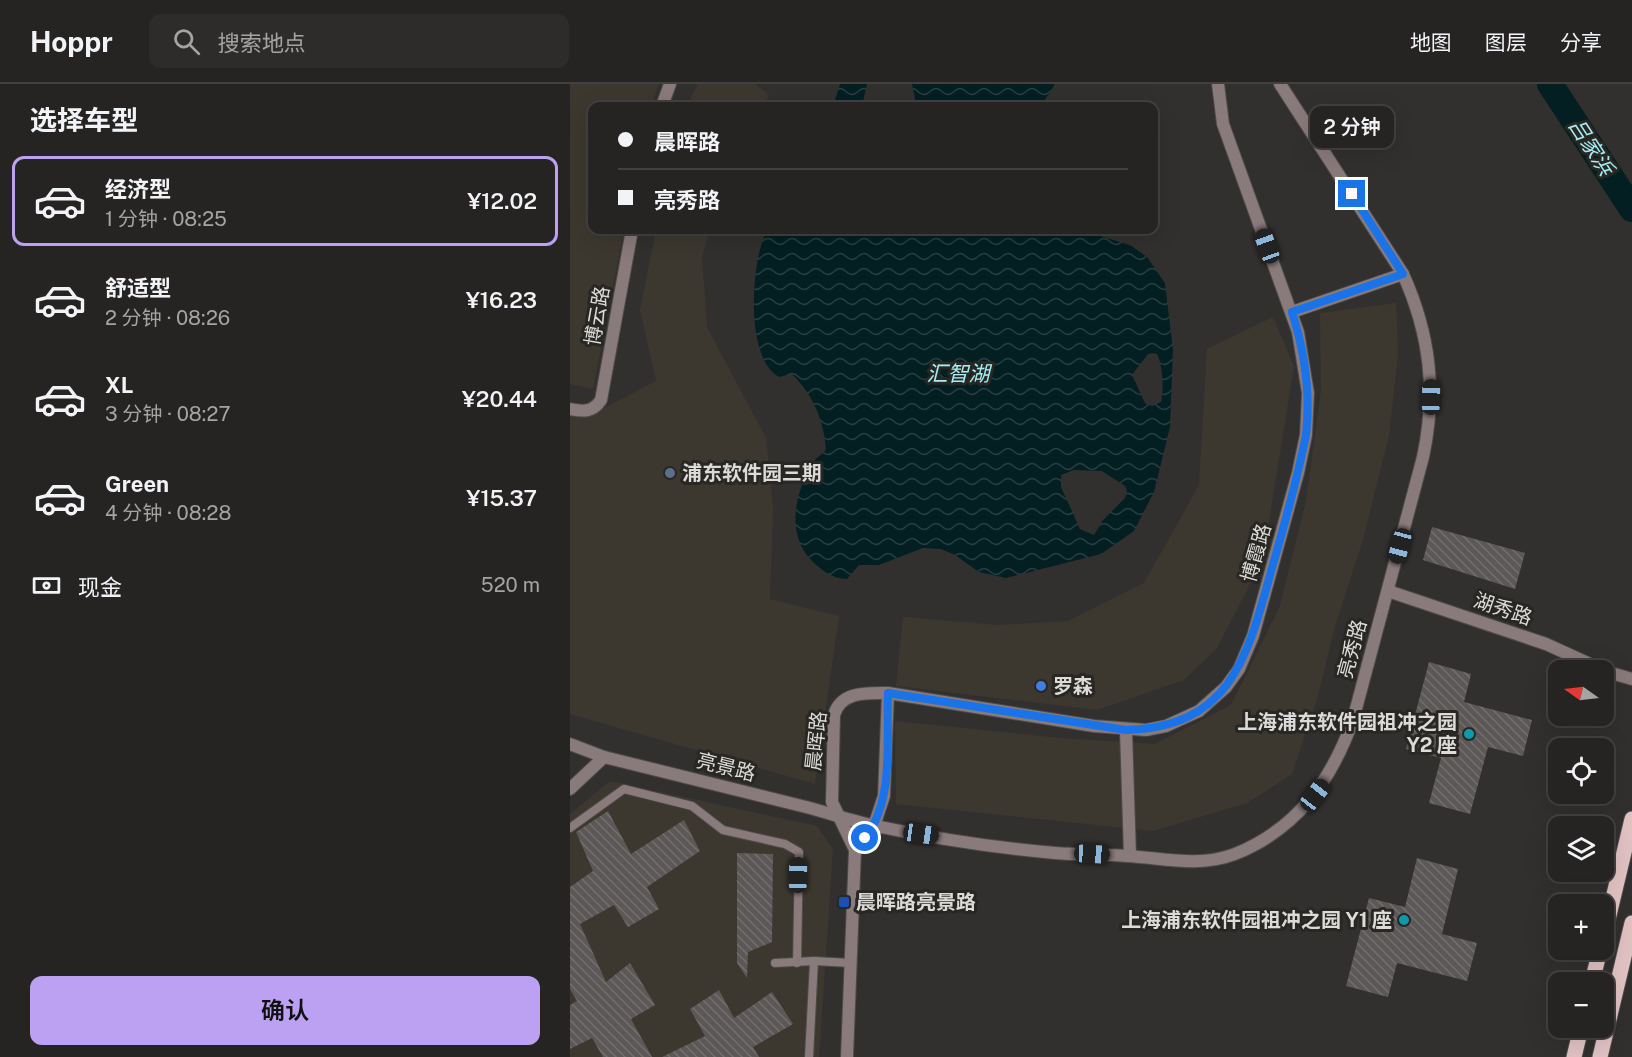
<!DOCTYPE html>
<html lang="zh">
<head>
<meta charset="utf-8">
<style>
  body { margin:0; font-family:"Public Sans","Noto Sans SC",sans-serif; background:#2e2c2a; color:#f1f3f6; height:100vh; display:flex; flex-direction:column; font-size:22px; white-space:nowrap }
  * { box-sizing:border-box; margin:0 }
  p { font-size:20px; color:#a4a4a5 }
  .icon { flex:none; width:33px; height:33px; fill:none; stroke:currentColor; stroke-width:2; stroke-linecap:round; stroke-linejoin:round }
  .map { position:relative; flex:1; overflow:hidden }
  .panel { display:flex; flex-direction:column; background:#262422; width:570px }
  .panel>* { flex:none }
  .top-card { position:absolute; left:18px; top:18px; width:570px; height:132px; border-radius:12px; box-shadow:0 6px 24px #0002,0 0 0 2px #424140; display:grid; align-content:center; height:132px; padding:0 30px; background:#262422 }
  .needle { width:39px; rotate:284deg }
  .fabs { position:absolute; left:978px; top:576px; display:grid; gap:12px }
  .fabs a { display:grid; place-items:center; width:66px; height:66px; border-radius:12px; background:#262422; box-shadow:0 6px 24px #0002,0 0 0 2px #424140; font-size:30px }
  .end { position:absolute; width:27px; height:27px; margin:-14px; border:8px solid #1a73e8; background:#fff; box-shadow:0 0 0 3px #fff }
  .from { border-radius:50% }
  .bubble { position:absolute; height:42px; border-radius:12px; background:#262422; box-shadow:0 6px 24px #0002,0 0 0 2px #424140; font-size:20px; font-weight:600; line-height:42px; text-align:center }
  .car { position:absolute; width:18px; height:36px; margin:-18px -9px; border-radius:8px; box-shadow:0 0 4px 2px #0007; background:linear-gradient(#222 24%,#8ab4d8 0 40%,#222 0 76%,#8ab4d8 0 86%,#222 0) }
  .top-card b { display:flex; align-items:center; gap:21px; height:57px; font-size:22px }
  .top-card b+b { border-top:2px solid #424140 }
  .top-card i { width:15px; height:15px; background:#f1f3f6 }
  ul { padding:0; list-style:none }
  li { display:flex; align-items:center; gap:18px; height:90px; margin:0 12px 9px; padding:0 18px; border:3px solid transparent; border-radius:12px }
  li div { flex:1 }
  li b { display:block; font-size:22px }
  li em { font-style:normal; font-weight:600 }
  li.selected { border-color:#bca0f2 }
  li>.icon { width:54px; height:54px; stroke-width:1.5 }
  h2 { padding:0 30px; font-size:27px; line-height:72px }
  .pay { display:flex; align-items:center; gap:15px; height:66px; padding:0 30px; font-size:22px }
  .pay p { margin-inline-start:auto }
  .cta { display:flex; gap:12px; margin-top:auto; padding:12px 30px }
  .cta a { flex:1; height:69px; border-radius:12px; background:#bca0f2; color:#111; font-size:24px; font-weight:600; line-height:69px; text-align:center }
  header { display:flex; align-items:center; gap:36px; box-sizing:border-box; height:84px; padding:0 30px; background:#262422; border-bottom:2px solid #424140 }
  header strong { font-size:28px }
  nav { display:flex; gap:33px; margin-inline-start:auto; font-size:21px }
  .search { width:420px; height:54px; background:#2e2c2a; display:flex; align-items:center; gap:15px; box-sizing:border-box; padding:0 21px; border-radius:12px; color:#a4a4a5; font-size:22px }
  main { display:flex; flex:1; min-height:0 }
  .map>svg:first-child { display:block }
</style>
</head>
<body>
<header>
<strong>Hoppr</strong>
<div class="search"><svg class="icon" aria-label="search" viewBox="0 0 24 24"><circle cx="10" cy="10" r="6"/><path d="M15 15l6 6"/></svg>搜索地点</div>
<nav><a>地图</a><a>图层</a><a>分享</a></nav>
</header>
<main>
<section class="panel">
<h2>选择车型</h2>
<ul>
<li class="selected"><svg class="icon" aria-label="car" viewBox="0 0 24 24"><path d="M5 17H2v-5l4-1 3-4h7l3 4 3 1v5h-3M9 17h6M6 11h13"/><circle cx="7" cy="17" r="2"/><circle cx="17" cy="17" r="2"/></svg><div><b>经济型</b><p>1 分钟 · 08:25</p></div><em>¥12.02</em></li>
<li><svg class="icon" aria-label="car" viewBox="0 0 24 24"><path d="M5 17H2v-5l4-1 3-4h7l3 4 3 1v5h-3M9 17h6M6 11h13"/><circle cx="7" cy="17" r="2"/><circle cx="17" cy="17" r="2"/></svg><div><b>舒适型</b><p>2 分钟 · 08:26</p></div><em>¥16.23</em></li>
<li><svg class="icon" aria-label="car" viewBox="0 0 24 24"><path d="M5 17H2v-5l4-1 3-4h7l3 4 3 1v5h-3M9 17h6M6 11h13"/><circle cx="7" cy="17" r="2"/><circle cx="17" cy="17" r="2"/></svg><div><b>XL</b><p>3 分钟 · 08:27</p></div><em>¥20.44</em></li>
<li><svg class="icon" aria-label="car" viewBox="0 0 24 24"><path d="M5 17H2v-5l4-1 3-4h7l3 4 3 1v5h-3M9 17h6M6 11h13"/><circle cx="7" cy="17" r="2"/><circle cx="17" cy="17" r="2"/></svg><div><b>Green</b><p>4 分钟 · 08:28</p></div><em>¥15.37</em></li>
</ul>
<div class="pay"><svg class="icon" aria-label="cash" viewBox="0 0 24 24"><path d="M3 7h18v10H3z"/><circle cx="12" cy="12" r="2"/></svg>现金<p>520 m</p></div>
<div class="cta"><a>确认</a></div>
</section>
<div class="map">
<svg width="1062" height="973" viewBox="0 0 1062 973">
  <defs>
    <pattern id="water-waves" width="16" height="10" patternUnits="userSpaceOnUse" patternTransform="scale(1.5)"><rect width="16" height="10" fill="#031f22"/><path d="M0 5q4-4 8 0t8 0" fill="none" stroke="#273f42"/></pattern>
    <pattern id="building-back-hatch" width="6" height="6" patternUnits="userSpaceOnUse" patternTransform="scale(1.5)"><rect width="6" height="6" fill="#5b5857"/><path d="M-1 5l2 2M0 0l6 6M5-1l2 2" fill="none" stroke="#726f6f"/></pattern>
  </defs>
  <rect width="100%" height="100%" fill="#32302e"/>
  <g fill="#3c382f">
    <polygon points="0,0 89,0 81,22 22,22 22,146 54,146 23,305 0,300"/>
    <polygon points="128,0 185,0 199,11 193,22 117,22"/>
    <polygon points="86,146 140,146 132,173 137,243 196,354 203,424 200,515 269,532 245,700 0,630 0,333 17,333 86,297 70,226"/>
    <polygon points="826,219 828,271 819,351 793,456 765,542 748,612 722,690 677,719 583,747 326,720 325,637 491,654 585,660 661,621 710,522 736,417 751,305 750,229"/>
    <polygon points="703,233 724,282 693,475 647,564 614,596 527,626 326,602 333,533 428,541 498,537 574,499 629,401 637,265"/>
    <polygon points="40,697 247,742 263,765 249,973 0,973 0,730"/>
  </g>
  <g fill="url(#water-waves)" fill-rule="evenodd">
    <polygon points="270,0 297,0 292,22 263,22"/>
    <polygon points="342,0 485,0 471,22 339,22 345,15"/>
    <path d="M197,146H510L560,161L577,173L595,199L603,266L600,343L584,408L564,447L531,470L436,494L409,488L385,471L371,465L353,464L309,481H289L277,495C263,495 251,486 242,477C215,451 225,406 244,378C247,372 253,371 256,365C253,334 244,313 222,290L209,293C174,274 181,176 197,146ZM583,269L587,270C593,283 594,304 591,318L582,322L575,319L562,291L578,270ZM504,386L532,387L555,402L557,407L555,414L533,436L524,451L510,445L491,403V391Z"/>
  </g>
  <g fill="none" stroke-linecap="round" stroke-linejoin="round">
    <polyline stroke="#031f22" stroke-width="26" points="980,0 1062,125"/>
  </g>
  <g fill="url(#building-back-hatch)">
    <polygon points="862,443 955,469 945,505 853,476"/>
    <polygon points="859,578 901,590 894,618 962,636 953,672 918,663 900,730 859,719 871,674 836,665"/>
    <polygon points="38,727 61,770 114,736 130,767 77,803 89,825 58,843 44,821 10,840 36,898 60,879 85,921 61,935 82,973 33,973 22,954 0,965 0,921 7,917 0,905 0,803 23,787 6,748"/>
    <polygon points="167,769 203,770 202,858 178,868 177,894 167,879"/>
    <polygon points="847,774 888,785 872,850 907,859 897,897 827,879 818,913 776,902 799,814 835,823"/>
    <polygon points="149,906 164,934 202,908 223,940 183,963 189,973 92,973 135,952 120,925"/>
  </g>
  <g fill="none" stroke-linecap="round" stroke-linejoin="round">
    <g stroke="#4d4b49" stroke-width="10">
      <g id="service">
        <polyline points="0,744 54,705 122,722 153,746 215,760 229,768 227,879"/>
        <polyline points="244,877 281,879"/>
        <polyline points="205,879 244,877 239,973"/>
      </g>
    </g>
    <g stroke="#4d4b49" stroke-width="14">
      <g id="minor">
        <polyline points="92,22 100,0"/>
        <polyline points="722,228 833,190"/>
        <path d="M0,325C14,328 23,328 31,316L62,146"/>
        <polyline points="818,507 976,560 1033,586"/>
        <polyline points="1034,587 1062,595"/>
        <polyline points="556,647 560,772"/>
        <path d="M0,660L34,673C101,690 169,706 236,723C259,729 282,737 306,742C362,754 428,764 485,769C509,771 533,770 557,772C594,774 628,784 665,770C727,745 761,697 783,636L853,373C867,308 860,250 833,190L710,0"/>
        <polyline points="0,705 34,673"/>
        <polyline points="285,766 304,742 314,712 318,609"/>
        <path d="M277,973L285,766L262,718L264,631C271,607 297,609 318,609L524,642L576,646L596,642L629,627L656,603L669,585L683,552L728,389L736,351L738,309L728,248L653,40L648,0"/>
      </g>
    </g>
    <g stroke="#4d4b49" stroke-width="17">
      <g id="primary">
        <polyline points="1034,852 1062,735"/>
        <polyline points="1022,898 1030,866"/>
        <polyline points="1004,973 1011,944"/>
        <polyline points="1030,973 1062,839"/>
      </g>
    </g>
    <use href="#service" stroke="#897a7b" stroke-width="8"/>
    <use href="#minor" stroke="#897a7b" stroke-width="12"/>
    <use href="#primary" stroke="#e2c3c4" stroke-width="15"/>
  </g>
  <g fill="none" stroke-linecap="round" stroke-linejoin="round">
    <path stroke="#1a73e8" stroke-width="8" d="M295,754C325,715 316,656 318,609L556,646C663,643 678,570 702,484C715,439 727,396 736,351C741,308 735,269 722,228L833,190L782,110"/>
  </g>
  <circle fill="#5c6f8a" stroke="#282724" stroke-width="2" cx="100" cy="389" r="6"/>
  <circle fill="#3f7fe0" stroke="#282724" stroke-width="2" cx="471" cy="602" r="6"/>
  <g fill="#0f9aa8" stroke="#282724" stroke-width="2">
    <circle cx="899" cy="650" r="6"/>
    <circle cx="834" cy="836" r="6"/>
  </g>
  <rect fill="#1a4fb4" stroke="#282724" stroke-width="2" x="268" y="812" width="12" height="12" rx="3"/>
  <g text-anchor="middle" stroke-width="6" stroke-linejoin="round" paint-order="stroke">
    <g font-size="20" fill="#dcdbd9" stroke="#282724">
      <text transform="translate(27 232) rotate(-80)" y="7">博云路</text>
      <text transform="translate(686 469) rotate(-74)" y="7">博霞路</text>
      <text transform="translate(933 525) rotate(19)" y="7">湖秀路</text>
      <text transform="translate(782 565) rotate(-75)" y="7">亮秀路</text>
      <text transform="translate(246 657) rotate(-84)" y="7">晨晖路</text>
      <text transform="translate(156 683) rotate(14)" y="7">亮景路</text>
    </g>
    <g font-size="20" font-weight="bold" fill="#dcdbd9" stroke="#282724" text-anchor="start">
      <text x="112" y="396">浦东软件园三期</text>
      <text x="483" y="609">罗森</text>
      <text x="887" y="645" text-anchor="end">上海浦东软件园祖冲之园<tspan x="887" dy="23">Y2 座</tspan></text>
      <text x="286" y="825">晨晖路亮景路</text>
      <text x="822" y="843" text-anchor="end">上海浦东软件园祖冲之园 Y1 座</text>
    </g>
    <g font-size="21" font-style="italic" fill="#a6eef5" stroke="#282724">
      <text transform="translate(1021 63) rotate(57)" y="7">吕家浜</text>
      <text x="388" y="297">汇智湖</text>
    </g>
  </g>
</svg>
<div class="fabs">
<a><svg class="needle" viewBox="-14 -14 28 28"><path d="M0-13l5 13h-10z" fill="#e53935"/><path d="M0 13l5-13h-10z" fill="#a4a4a5"/></svg></a>
<a><svg class="icon" aria-label="locate" viewBox="0 0 24 24"><circle cx="12" cy="12" r="6"/><path d="M12 2v4M12 18v4M2 12h4M18 12h4"/></svg></a>
<a><svg class="icon" aria-label="layers" viewBox="0 0 24 24"><path d="M12 4l9 5-9 5-9-5zM3 14l9 5 9-5"/></svg></a>
<a>+</a>
<a>−</a>
</div>
<i class="end from" style="left:295px;top:754px"></i>
<i class="end" style="left:782px;top:110px"></i>
<div class="bubble" style="left:740px;top:22px;width:84px">2 分钟</div>
<i class="car" style="left:697px;top:162px;rotate:340deg"></i>
<i class="car" style="left:861px;top:313px;rotate:1deg"></i>
<i class="car" style="left:830px;top:462px;rotate:195deg"></i>
<i class="car" style="left:745px;top:711px;rotate:38deg"></i>
<i class="car" style="left:351px;top:750px;rotate:98deg"></i>
<i class="car" style="left:522px;top:770px;rotate:93deg"></i>
<i class="car" style="left:228px;top:791px;rotate:1deg"></i>
<div class="top-card">
<b><i class="from"></i>晨晖路</b>
<b><i></i>亮秀路</b>
</div>
</div>
</main>
</body>
</html>
